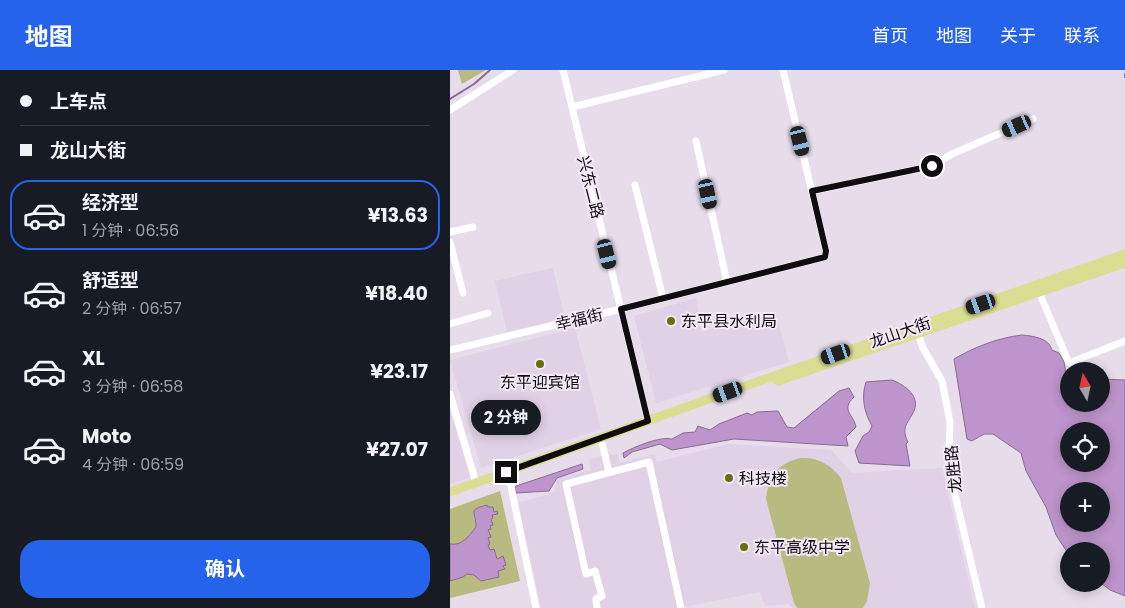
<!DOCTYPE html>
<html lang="zh">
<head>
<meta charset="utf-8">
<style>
  body { margin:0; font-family:Poppins,"Noto Sans SC",sans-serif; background:#242831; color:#f1f3f6; height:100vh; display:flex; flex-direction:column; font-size:19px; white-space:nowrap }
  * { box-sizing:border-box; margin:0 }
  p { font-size:16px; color:#9ea1a6 }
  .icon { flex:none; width:28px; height:28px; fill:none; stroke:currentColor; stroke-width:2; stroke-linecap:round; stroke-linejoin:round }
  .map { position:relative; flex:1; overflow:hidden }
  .details { display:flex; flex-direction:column; background:#171b24; width:450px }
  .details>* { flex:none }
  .top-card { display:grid; align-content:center; height:110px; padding:0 20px; background:#171b24 }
  .needle { width:32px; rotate:351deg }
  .fabs { position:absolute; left:610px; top:292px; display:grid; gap:10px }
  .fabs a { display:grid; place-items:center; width:50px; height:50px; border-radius:50%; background:#171b24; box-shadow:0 2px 12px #0003; font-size:25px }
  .end { position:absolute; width:22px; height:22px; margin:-11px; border:6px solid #100d11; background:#fff; box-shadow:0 0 0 2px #fff }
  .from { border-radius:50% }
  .bubble { position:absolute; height:35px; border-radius:18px; background:#171b24; box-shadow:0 2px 12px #0003; font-size:16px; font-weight:700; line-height:35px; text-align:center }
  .car { position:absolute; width:15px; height:30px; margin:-15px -8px; border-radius:6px; box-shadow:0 0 4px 1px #0007; background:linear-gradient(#222 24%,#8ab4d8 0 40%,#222 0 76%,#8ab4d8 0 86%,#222 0) }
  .top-card b { display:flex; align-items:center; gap:18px; height:48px; font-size:19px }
  .top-card b+b { border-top:1px solid #363941 }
  .top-card i { width:12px; height:12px; background:#f1f3f6 }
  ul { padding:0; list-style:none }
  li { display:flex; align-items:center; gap:15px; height:70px; margin:0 10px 8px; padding:0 10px; border:2px solid transparent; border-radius:20px }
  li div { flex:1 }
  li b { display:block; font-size:19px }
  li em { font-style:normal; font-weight:700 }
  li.current { border-color:#2563eb }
  li>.icon { width:45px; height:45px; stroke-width:1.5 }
  .primary-button { display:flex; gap:10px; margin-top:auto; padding:10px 20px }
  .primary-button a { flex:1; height:58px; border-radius:20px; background:#2563eb; color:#fff; font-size:20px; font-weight:700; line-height:58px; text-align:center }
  header { display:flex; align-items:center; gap:30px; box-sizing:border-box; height:70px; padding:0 25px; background:#2563eb; color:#fff }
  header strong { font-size:24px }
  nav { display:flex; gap:28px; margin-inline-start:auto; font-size:18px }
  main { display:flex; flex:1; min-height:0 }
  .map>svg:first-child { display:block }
</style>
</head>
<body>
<header>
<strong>地图</strong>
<nav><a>首页</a><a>地图</a><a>关于</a><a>联系</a></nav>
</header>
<main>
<section class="details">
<div class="top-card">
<b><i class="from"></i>上车点</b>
<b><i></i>龙山大街</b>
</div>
<ul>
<li class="current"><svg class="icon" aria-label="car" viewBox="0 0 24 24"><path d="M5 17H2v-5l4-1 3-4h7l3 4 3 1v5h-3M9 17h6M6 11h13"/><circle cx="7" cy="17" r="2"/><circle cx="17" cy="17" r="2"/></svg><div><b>经济型</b><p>1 分钟 · 06:56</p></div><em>¥13.63</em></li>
<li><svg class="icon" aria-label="car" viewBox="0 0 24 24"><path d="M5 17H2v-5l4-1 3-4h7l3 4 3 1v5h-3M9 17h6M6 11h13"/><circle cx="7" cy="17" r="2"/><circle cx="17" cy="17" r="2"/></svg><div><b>舒适型</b><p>2 分钟 · 06:57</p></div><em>¥18.40</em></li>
<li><svg class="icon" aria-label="car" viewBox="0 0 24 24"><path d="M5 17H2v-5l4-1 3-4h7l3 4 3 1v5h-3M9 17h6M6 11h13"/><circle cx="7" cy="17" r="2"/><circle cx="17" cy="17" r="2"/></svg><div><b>XL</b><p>3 分钟 · 06:58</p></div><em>¥23.17</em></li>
<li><svg class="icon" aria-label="car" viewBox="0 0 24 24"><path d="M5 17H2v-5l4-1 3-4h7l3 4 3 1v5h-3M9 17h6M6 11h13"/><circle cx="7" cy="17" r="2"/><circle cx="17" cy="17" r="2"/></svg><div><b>Moto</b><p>4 分钟 · 06:59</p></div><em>¥27.07</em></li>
</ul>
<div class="primary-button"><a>确认</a></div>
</section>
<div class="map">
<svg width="675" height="538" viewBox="0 0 675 538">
  <rect width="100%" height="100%" fill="#e6dcea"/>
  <g fill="#e1d1e6">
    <polygon points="103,198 115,248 57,262 45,211"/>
    <polygon points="246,228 251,262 326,243 339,292 206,333 184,246"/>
    <polygon points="125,258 151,359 31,398 0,290"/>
    <polygon points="0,342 21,407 0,414"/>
    <polygon points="278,374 381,380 402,403 492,398 525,538 343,538 339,534 315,536 310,522 229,538 91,538 68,433 105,422 107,409 140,400 139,389 168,384 169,393 204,384 207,392"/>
  </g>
  <g fill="#b8bb80">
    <polygon points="8,0 36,0 12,14"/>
    <path d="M350,388C368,387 380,394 391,408L420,513L417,531L413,538H347L344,533L316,429C318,406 327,394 350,388Z"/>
    <polygon points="50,421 70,511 0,528 0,439"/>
  </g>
  <g fill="#bd94cb" stroke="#896c93" fill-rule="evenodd">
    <path d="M572,265C583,266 599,268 602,280L609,283L614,292L616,305H618L619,309V334H651V309L675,310V526L660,520L651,513V481H619V485L606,465L596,437L576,401L571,383L543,364H534L522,371L517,369L504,289C525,277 547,268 572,265ZM619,361H651V394H619ZM651,421V454H619V421Z"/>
    <path d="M442,310C455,315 472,327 463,343C457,354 451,358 458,372L456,374L460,396L409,393L405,381L413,366L419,362L422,356C414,342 411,327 416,312Z"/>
    <path d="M399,318L404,327C390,340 404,345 406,357L396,367L398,376L284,369L222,380L210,374L182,382L174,388L173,383C184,377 210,366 222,369L233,363L245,362L248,356L260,360L269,354L297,343L302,345L307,342L328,341L337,357L344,358L389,321Z"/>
    <polygon points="132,394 133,399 107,408 99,421 66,423 64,419 66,416"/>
    <path d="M37,435L38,437H43L44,442L47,441L48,444L42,445L43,448L41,449L43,455L40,456L41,459L38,460L41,467L38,468L40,474L38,475L40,480L44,479L47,489L53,486L56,495L53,496L55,499L48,501L49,507L31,511L24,505L17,504L13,507L0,511V474C12,476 19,466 26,457C26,441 17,440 37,435Z"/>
  </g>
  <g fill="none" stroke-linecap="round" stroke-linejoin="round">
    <g stroke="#896c93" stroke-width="2">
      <polyline points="675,7 675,4"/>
      <polyline points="0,29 24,14 40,0"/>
    </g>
    <g stroke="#fff" stroke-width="7">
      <polyline points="113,0 198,351"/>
      <polyline points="122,37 274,0"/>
      <polyline points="0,40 63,0"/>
      <polyline points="246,71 277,212"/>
      <polyline points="185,115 213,228"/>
      <polyline points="363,121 482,96 502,84 583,49"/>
      <polyline points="0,162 23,157"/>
      <polyline points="0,172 13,223"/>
      <polyline points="589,222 619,293 675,271"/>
      <polyline points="0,254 38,243"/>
      <polyline points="468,264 473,278 492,311 500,352 499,385 501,408 532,538"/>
      <polyline points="0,280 171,239 375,187 376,181 333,0"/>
      <polyline points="0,324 26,413"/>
      <polyline points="152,373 159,402"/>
      <polyline points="59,407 86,538"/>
      <polyline points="147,538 146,529 152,526 145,501 136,504 116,414 199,392 231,538"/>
    </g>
    <g stroke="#dbdd92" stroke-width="9">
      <polyline points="328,311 675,193"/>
      <polyline points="0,422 278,322 675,184"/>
    </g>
  </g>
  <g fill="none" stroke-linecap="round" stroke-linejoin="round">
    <polyline stroke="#100d11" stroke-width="6" points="56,402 198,351 171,239 375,187 376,181 362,121 482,96"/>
  </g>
  <g fill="#6b6d0e" stroke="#f3e9f7" stroke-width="2">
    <circle cx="221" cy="251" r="5"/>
    <circle cx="90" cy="294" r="5"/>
    <circle cx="279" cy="408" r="5"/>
    <circle cx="294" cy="477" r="5"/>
  </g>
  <g text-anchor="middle" stroke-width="4" stroke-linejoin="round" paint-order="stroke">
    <g font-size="16" fill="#100d11" stroke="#f3e9f7">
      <text transform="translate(141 117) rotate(76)" y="6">兴东二路</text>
      <text transform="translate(129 249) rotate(-13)" y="6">幸福街</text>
      <text transform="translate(450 262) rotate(-19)" y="6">龙山大街</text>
      <text transform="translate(503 399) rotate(-96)" y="6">龙胜路</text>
    </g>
    <g font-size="16" fill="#100d11" stroke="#f3e9f7" text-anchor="start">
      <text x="231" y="257">东平县水利局</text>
      <text x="90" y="318" text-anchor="middle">东平迎宾馆</text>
      <text x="289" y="414">科技楼</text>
      <text x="304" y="483">东平高级中学</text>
    </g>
  </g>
</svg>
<div class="fabs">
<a><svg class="needle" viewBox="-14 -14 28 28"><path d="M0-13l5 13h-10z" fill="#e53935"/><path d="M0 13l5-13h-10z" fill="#9ea1a6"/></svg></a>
<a><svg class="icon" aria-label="locate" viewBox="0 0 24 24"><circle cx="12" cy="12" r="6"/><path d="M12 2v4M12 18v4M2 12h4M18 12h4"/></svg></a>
<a>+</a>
<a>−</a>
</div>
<i class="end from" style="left:482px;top:96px"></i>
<i class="end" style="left:56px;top:402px"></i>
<div class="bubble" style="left:21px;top:330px;width:70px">2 分钟</div>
<i class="car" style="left:567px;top:56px;rotate:246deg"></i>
<i class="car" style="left:350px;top:71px;rotate:166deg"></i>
<i class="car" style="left:258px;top:124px;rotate:168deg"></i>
<i class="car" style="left:157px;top:184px;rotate:166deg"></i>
<i class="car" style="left:531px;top:234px;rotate:251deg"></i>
<i class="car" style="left:386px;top:284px;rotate:251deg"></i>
<i class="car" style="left:278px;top:322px;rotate:250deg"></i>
</div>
</main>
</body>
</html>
